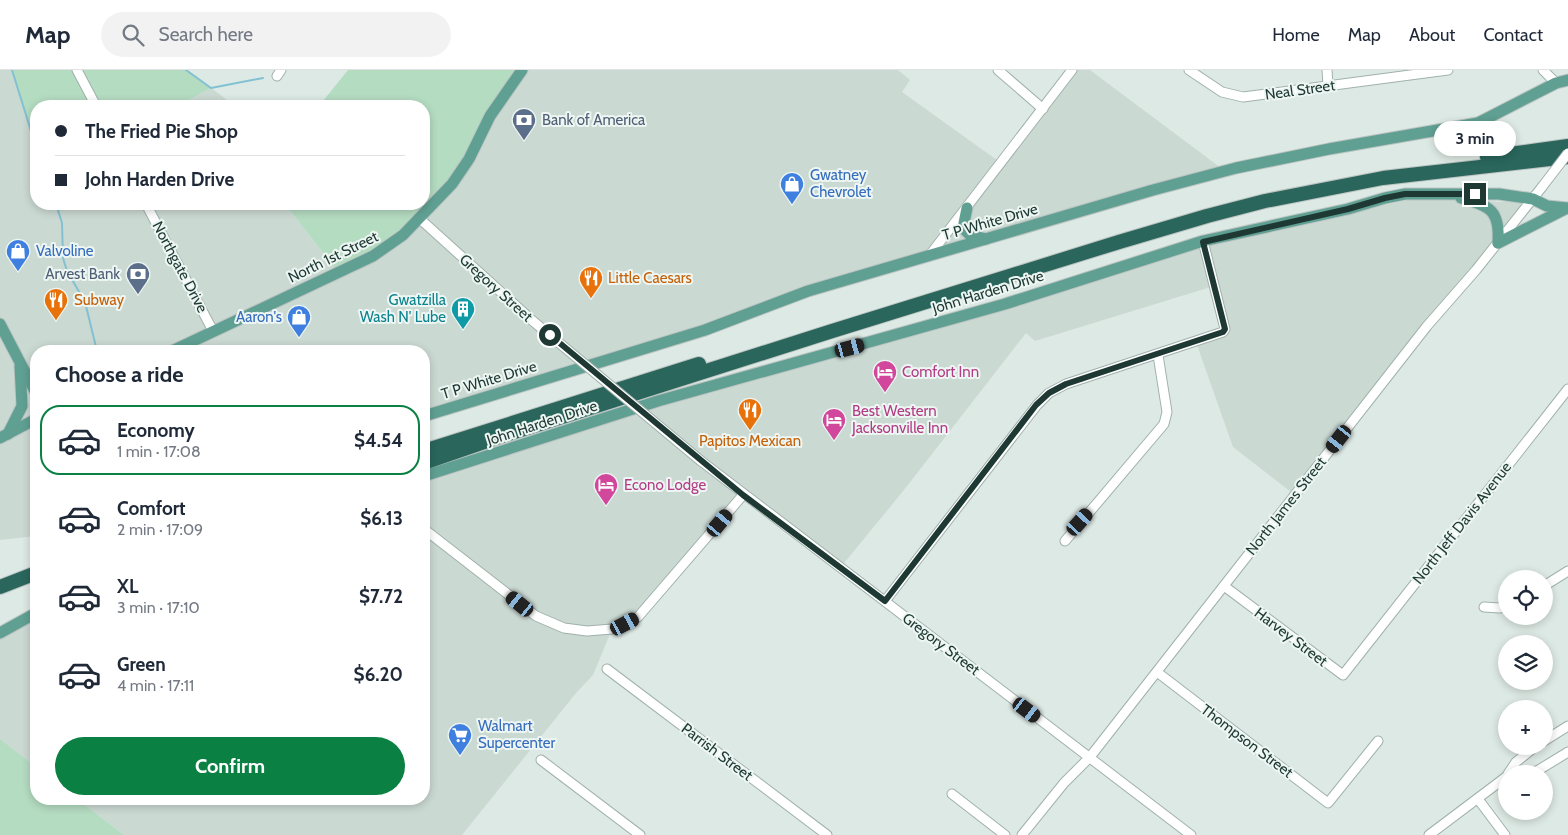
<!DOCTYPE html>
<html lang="en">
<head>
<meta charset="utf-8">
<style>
  body { margin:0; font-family:Cabin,sans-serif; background:#f2f2f3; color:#1f2937; height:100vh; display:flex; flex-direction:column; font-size:19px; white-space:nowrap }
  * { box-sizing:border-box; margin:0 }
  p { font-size:16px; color:#747a83 }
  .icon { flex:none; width:28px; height:28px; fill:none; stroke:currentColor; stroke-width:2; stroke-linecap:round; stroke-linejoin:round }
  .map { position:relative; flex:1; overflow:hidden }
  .panel { position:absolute; left:30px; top:275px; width:400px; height:460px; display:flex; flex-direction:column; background:#fff; border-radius:20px; box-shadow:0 2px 8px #0003 }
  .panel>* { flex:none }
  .guide { position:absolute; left:30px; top:30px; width:400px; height:110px; border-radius:20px; box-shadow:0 2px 8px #0003; display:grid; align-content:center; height:110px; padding:0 25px; background:#fff }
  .controls { position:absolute; left:1498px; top:500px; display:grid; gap:10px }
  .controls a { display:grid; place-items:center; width:55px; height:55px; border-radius:50%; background:#fff; box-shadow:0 2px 8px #0003; font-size:25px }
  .end { position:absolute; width:22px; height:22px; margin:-11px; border:6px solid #1e3933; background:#fff; box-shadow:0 0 0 2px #fff }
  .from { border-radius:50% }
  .bubble { position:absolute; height:35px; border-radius:18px; background:#fff; box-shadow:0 2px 8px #0003; font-size:16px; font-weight:700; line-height:35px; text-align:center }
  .car { position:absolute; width:15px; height:30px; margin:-15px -8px; border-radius:6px; box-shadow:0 0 4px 1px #0007; background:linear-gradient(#222 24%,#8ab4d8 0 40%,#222 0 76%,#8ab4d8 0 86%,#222 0) }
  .guide b { display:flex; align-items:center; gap:18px; height:48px; font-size:19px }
  .guide b+b { border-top:1px solid #e0e1e3 }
  .guide i { width:12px; height:12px; background:#1f2937 }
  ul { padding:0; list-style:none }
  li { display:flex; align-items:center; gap:15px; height:70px; margin:0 10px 8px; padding:0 15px; border:2px solid transparent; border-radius:20px }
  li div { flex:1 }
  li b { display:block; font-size:19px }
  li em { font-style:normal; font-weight:700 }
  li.active { border-color:#0b8043 }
  li>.icon { width:45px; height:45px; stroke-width:1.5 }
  h2 { padding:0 25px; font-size:22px; line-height:60px }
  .action { display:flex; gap:10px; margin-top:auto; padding:10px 25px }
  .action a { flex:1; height:58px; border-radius:30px; background:#0b8043; color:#fff; font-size:20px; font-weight:700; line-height:58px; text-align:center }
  header { display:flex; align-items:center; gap:30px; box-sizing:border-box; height:70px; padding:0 25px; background:#fff; border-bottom:1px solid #e0e1e3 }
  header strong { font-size:24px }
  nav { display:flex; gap:28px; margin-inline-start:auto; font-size:18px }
  .search { width:350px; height:45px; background:#f2f2f3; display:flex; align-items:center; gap:12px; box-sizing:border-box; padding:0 18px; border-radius:28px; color:#747a83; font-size:19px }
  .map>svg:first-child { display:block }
</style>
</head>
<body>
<header>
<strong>Map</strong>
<div class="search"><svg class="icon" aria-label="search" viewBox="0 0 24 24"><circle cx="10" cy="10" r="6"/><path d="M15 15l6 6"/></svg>Search here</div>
<nav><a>Home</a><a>Map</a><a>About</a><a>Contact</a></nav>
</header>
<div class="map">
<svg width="1568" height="765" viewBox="0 0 1568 765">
  <rect width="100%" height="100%" fill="#dde9e4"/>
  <g fill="#cbd9d3">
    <polygon points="0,0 13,0 36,73 36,134 285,134 338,202 403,165 522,0 898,0 910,10 902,22 1001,93 1072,0 1090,0 1225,101 1163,117 424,346 424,281 36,281 36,466 0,470"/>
    <polygon points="211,18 235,36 177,36"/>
    <polygon points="1533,129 1295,425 1233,377 1196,272 1223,262 1214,216 1035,271 1026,263 904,420 840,498 744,425 651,536 612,559 593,605 576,623 462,765 124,765 77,729 424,729 424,406 1173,180 1407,130 1479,130 1499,132"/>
    <polygon points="36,543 36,697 0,669 0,563"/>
  </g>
  <g fill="#b4dcc1">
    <polygon points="12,0 186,0 211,18 177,36 36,36 36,77"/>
    <polygon points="348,0 522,0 471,86 403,165 338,202 285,134 424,134 424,36 319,36"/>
    <polygon points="0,669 36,697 36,729 77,729 124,765 0,765"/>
  </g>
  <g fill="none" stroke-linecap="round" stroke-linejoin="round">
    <g stroke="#82c1d1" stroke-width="2">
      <polyline points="12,0 36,77"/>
      <polyline points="186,0 211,18 263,8"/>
      <polyline points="56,134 62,153 63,188 67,201 85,232 97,281"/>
    </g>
    <g stroke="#a0b1ab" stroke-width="11">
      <g id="minor">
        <polyline points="77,0 96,36"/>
        <polyline points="998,0 1043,39"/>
        <polyline points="1189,0 1222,22 1243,27 1448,0"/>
        <polyline points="1327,0 1328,15"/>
        <polyline points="1543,0 1556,13"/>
        <polyline points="277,6 281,0"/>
        <polyline points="146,134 213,261"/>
        <polyline points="419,148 534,252"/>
        <polyline points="929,186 1072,0"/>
        <polyline points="701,391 1191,765"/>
        <polyline points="424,459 536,546 564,558 587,561 612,559 638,547 743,425"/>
        <polyline points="1065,471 1164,354 1167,342 1158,285"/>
        <polyline points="1224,516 1343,605 1568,319"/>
        <polyline points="1544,516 1568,501"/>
        <polyline points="885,531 1037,335 1049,323 1066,314 1223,262 1225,259 1203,171"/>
        <polyline points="1484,537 1500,538 1506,536"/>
        <polyline points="607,599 827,765"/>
        <polyline points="1157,602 1328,733 1378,671"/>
        <polyline points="1544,671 1568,656"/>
        <polyline points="541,690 640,765"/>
        <polyline points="1508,704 1516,692 1536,676"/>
        <polyline points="1532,704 1568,682"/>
        <polyline points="952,724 1005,765"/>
        <polyline points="1478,729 1505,765"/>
        <polyline points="1022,765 1064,713 1090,687 1427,256 1476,200 1542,117"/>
        <polyline points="1429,765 1506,707"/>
      </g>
    </g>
    <g stroke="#bcc4c2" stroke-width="13">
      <g id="major">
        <path d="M1461,128C1491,136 1500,141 1498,173"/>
        <polyline points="967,138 963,158 970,165 986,169"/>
        <polyline points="1498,173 1565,139"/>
        <polyline points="0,254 36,323"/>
        <polyline points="172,281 373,186 403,165 452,114 469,89 490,46 522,0"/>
        <polyline points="424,346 705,260 808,221 1153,120 1236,98 1329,79 1478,53 1556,13 1568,10"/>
        <polyline points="8,364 22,336 20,296"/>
        <polyline points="0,368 36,349"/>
        <polyline points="424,406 658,331 1005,234 1203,171 1348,139 1385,128 1405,124 1499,124 1533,129 1547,136 1568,138"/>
        <polyline points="0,563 36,543"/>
      </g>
    </g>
    <g stroke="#bcc4c2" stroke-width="16">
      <g id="highway">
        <polyline points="1487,87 1568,76"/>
        <polyline points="424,381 699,294"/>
        <polyline points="424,393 505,365 829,262 1119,172 1207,146 1265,131 1383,108 1568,87"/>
        <polyline points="0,517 36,503"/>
      </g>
    </g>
    <use href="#minor" stroke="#fff" stroke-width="9"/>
    <use href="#major" stroke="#60a093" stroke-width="11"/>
    <use href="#highway" stroke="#2a665c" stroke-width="14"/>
    <g stroke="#a0b1ab" stroke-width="11" stroke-linecap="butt">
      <g id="minor-bridge">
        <polyline points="1542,117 1568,83"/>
        <polyline points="534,252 701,391"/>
      </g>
    </g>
    <use href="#minor-bridge" stroke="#fff" stroke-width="9"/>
  </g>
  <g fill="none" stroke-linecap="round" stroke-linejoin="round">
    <polyline stroke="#1e3933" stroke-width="6" points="550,265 743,425 885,531 1036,335 1049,323 1066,314 1223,262 1225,259 1203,172 1348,139 1385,128 1405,124 1475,124"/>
  </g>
  <defs>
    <g id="bank-pin" transform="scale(1.25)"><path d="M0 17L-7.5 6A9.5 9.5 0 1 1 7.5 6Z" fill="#5c6f8a" stroke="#edf6f2"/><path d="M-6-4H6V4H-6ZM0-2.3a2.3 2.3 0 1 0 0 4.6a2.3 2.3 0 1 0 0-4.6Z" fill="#fff"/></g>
    <g id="shop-pin" transform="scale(1.25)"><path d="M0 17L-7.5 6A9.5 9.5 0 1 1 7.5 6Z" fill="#3f7fe0" stroke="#edf6f2"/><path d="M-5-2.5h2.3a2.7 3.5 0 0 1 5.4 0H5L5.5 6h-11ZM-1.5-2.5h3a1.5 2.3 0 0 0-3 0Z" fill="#fff"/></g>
    <g id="restaurant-pin" transform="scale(1.25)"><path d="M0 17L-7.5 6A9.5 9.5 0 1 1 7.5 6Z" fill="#e8710a" stroke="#edf6f2"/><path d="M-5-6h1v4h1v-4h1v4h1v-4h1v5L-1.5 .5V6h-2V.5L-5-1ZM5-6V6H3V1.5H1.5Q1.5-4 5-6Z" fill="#fff"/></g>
    <g id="building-pin" transform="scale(1.25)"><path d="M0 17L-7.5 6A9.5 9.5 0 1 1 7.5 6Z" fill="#0f9aa8" stroke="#edf6f2"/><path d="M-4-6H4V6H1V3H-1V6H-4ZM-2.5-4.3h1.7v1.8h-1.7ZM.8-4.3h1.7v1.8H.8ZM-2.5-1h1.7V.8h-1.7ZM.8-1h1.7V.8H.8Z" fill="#fff"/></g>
    <g id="hotel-pin" transform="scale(1.25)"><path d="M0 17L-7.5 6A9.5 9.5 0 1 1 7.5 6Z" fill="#d1479c" stroke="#edf6f2"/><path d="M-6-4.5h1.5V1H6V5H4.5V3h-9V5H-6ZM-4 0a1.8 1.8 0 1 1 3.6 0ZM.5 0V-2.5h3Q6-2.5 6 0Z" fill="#fff"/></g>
    <g id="supermarket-pin" transform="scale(1.25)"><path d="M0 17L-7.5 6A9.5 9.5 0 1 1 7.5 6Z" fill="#3f7fe0" stroke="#edf6f2"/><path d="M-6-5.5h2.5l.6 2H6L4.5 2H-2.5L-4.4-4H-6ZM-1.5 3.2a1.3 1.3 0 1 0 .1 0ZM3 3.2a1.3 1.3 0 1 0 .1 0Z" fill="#fff"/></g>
  </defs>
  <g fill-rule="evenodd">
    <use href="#bank-pin" x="524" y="50"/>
    <use href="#shop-pin" x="792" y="114"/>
    <use href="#shop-pin" x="18" y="181"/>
    <use href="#bank-pin" x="138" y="204"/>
    <use href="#restaurant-pin" x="591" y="208"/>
    <use href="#restaurant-pin" x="56" y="230"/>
    <use href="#building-pin" x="463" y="239"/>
    <use href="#shop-pin" x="299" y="247"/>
    <use href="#hotel-pin" x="885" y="302"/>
    <use href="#restaurant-pin" x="750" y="340"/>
    <use href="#hotel-pin" x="834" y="350"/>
    <use href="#hotel-pin" x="606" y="415"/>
    <use href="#supermarket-pin" x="460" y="665"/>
  </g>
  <g text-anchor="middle" stroke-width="4" stroke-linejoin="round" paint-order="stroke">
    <g font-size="15" fill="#1e3933" stroke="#edf6f2">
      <text transform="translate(1300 20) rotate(-8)" y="5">Neal Street</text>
      <text transform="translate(990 152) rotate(-16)" y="5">T P White Drive</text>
      <text transform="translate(333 187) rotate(-26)" y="5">North 1st Street</text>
      <text transform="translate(180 197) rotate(62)" y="5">Northgate Drive</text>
      <text transform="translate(496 218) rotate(42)" y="5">Gregory Street</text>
      <text transform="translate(988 222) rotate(-17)" y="5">John Harden Drive</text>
      <text transform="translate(489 310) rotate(-17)" y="5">T P White Drive</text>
      <text transform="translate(542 353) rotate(-18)" y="5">John Harden Drive</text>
      <text transform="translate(1286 436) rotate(-52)" y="5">North James Street</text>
      <text transform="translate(1462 453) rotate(-52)" y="5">North Jeff Davis Avenue</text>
      <text transform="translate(1291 567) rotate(37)" y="5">Harvey Street</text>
      <text transform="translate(941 574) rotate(37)" y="5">Gregory Street</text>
      <text transform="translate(1247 671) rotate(37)" y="5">Thompson Street</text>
      <text transform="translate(717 682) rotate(37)" y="5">Parrish Street</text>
    </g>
    <g font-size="15" fill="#4e5e75" stroke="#edf6f2" text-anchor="start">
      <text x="542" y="55">Bank of America</text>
      <text x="120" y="209" text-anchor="end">Arvest Bank</text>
    </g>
    <g font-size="15" fill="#366cbe" stroke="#edf6f2" text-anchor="start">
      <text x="810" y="110">Gwatney<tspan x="810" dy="17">Chevrolet</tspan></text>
      <text x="36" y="186">Valvoline</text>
      <text x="282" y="252" text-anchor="end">Aaron's</text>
      <text x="478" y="661">Walmart<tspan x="478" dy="17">Supercenter</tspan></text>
    </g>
    <g font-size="15" fill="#c56008" stroke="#edf6f2" text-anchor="start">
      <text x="608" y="213">Little Caesars</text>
      <text x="74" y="235">Subway</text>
      <text x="750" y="376" text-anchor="middle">Papitos Mexican</text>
    </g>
    <g font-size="15" fill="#0d838f" stroke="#edf6f2" text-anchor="end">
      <text x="446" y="235">Gwatzilla<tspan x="446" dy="17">Wash N' Lube</tspan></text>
    </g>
    <g font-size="15" fill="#b23c85" stroke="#edf6f2" text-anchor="start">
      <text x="902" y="307">Comfort Inn</text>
      <text x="852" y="346">Best Western<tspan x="852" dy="17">Jacksonville Inn</tspan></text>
      <text x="624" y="420">Econo Lodge</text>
    </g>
  </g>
</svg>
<div class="controls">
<a><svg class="icon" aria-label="locate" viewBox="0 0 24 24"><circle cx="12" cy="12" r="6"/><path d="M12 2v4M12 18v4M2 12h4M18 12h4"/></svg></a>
<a><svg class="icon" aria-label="layers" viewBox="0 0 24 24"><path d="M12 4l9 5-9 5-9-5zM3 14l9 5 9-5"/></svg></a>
<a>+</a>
<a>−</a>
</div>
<i class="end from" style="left:550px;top:265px"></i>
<i class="end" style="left:1475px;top:124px"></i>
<div class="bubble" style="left:1434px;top:51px;width:82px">3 min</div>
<i class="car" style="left:850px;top:278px;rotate:75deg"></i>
<i class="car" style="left:1339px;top:369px;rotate:218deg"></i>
<i class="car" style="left:1080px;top:452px;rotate:42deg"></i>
<i class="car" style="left:720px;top:453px;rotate:40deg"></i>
<i class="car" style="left:520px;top:534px;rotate:309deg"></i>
<i class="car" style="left:625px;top:554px;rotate:62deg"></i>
<i class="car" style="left:1027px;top:640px;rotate:127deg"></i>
<div class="guide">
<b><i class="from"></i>The Fried Pie Shop</b>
<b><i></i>John Harden Drive</b>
</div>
<section class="panel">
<h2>Choose a ride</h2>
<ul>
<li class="active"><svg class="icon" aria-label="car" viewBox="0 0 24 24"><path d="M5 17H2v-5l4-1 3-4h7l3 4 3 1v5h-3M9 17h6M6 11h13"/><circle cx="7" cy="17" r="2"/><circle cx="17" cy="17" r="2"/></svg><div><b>Economy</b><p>1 min · 17:08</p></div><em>$4.54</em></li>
<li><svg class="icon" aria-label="car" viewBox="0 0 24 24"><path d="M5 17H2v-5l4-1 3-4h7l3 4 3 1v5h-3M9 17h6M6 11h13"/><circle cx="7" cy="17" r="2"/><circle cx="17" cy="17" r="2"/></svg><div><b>Comfort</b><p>2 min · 17:09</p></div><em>$6.13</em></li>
<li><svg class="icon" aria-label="car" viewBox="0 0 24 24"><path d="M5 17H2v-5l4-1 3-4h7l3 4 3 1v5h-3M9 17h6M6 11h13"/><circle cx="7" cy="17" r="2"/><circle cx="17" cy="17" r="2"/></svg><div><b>XL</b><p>3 min · 17:10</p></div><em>$7.72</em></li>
<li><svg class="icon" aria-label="car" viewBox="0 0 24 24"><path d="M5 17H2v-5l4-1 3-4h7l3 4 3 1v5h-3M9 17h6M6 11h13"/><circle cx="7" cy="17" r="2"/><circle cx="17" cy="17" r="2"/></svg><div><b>Green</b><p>4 min · 17:11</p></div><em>$6.20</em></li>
</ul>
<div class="action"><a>Confirm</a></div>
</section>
</div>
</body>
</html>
